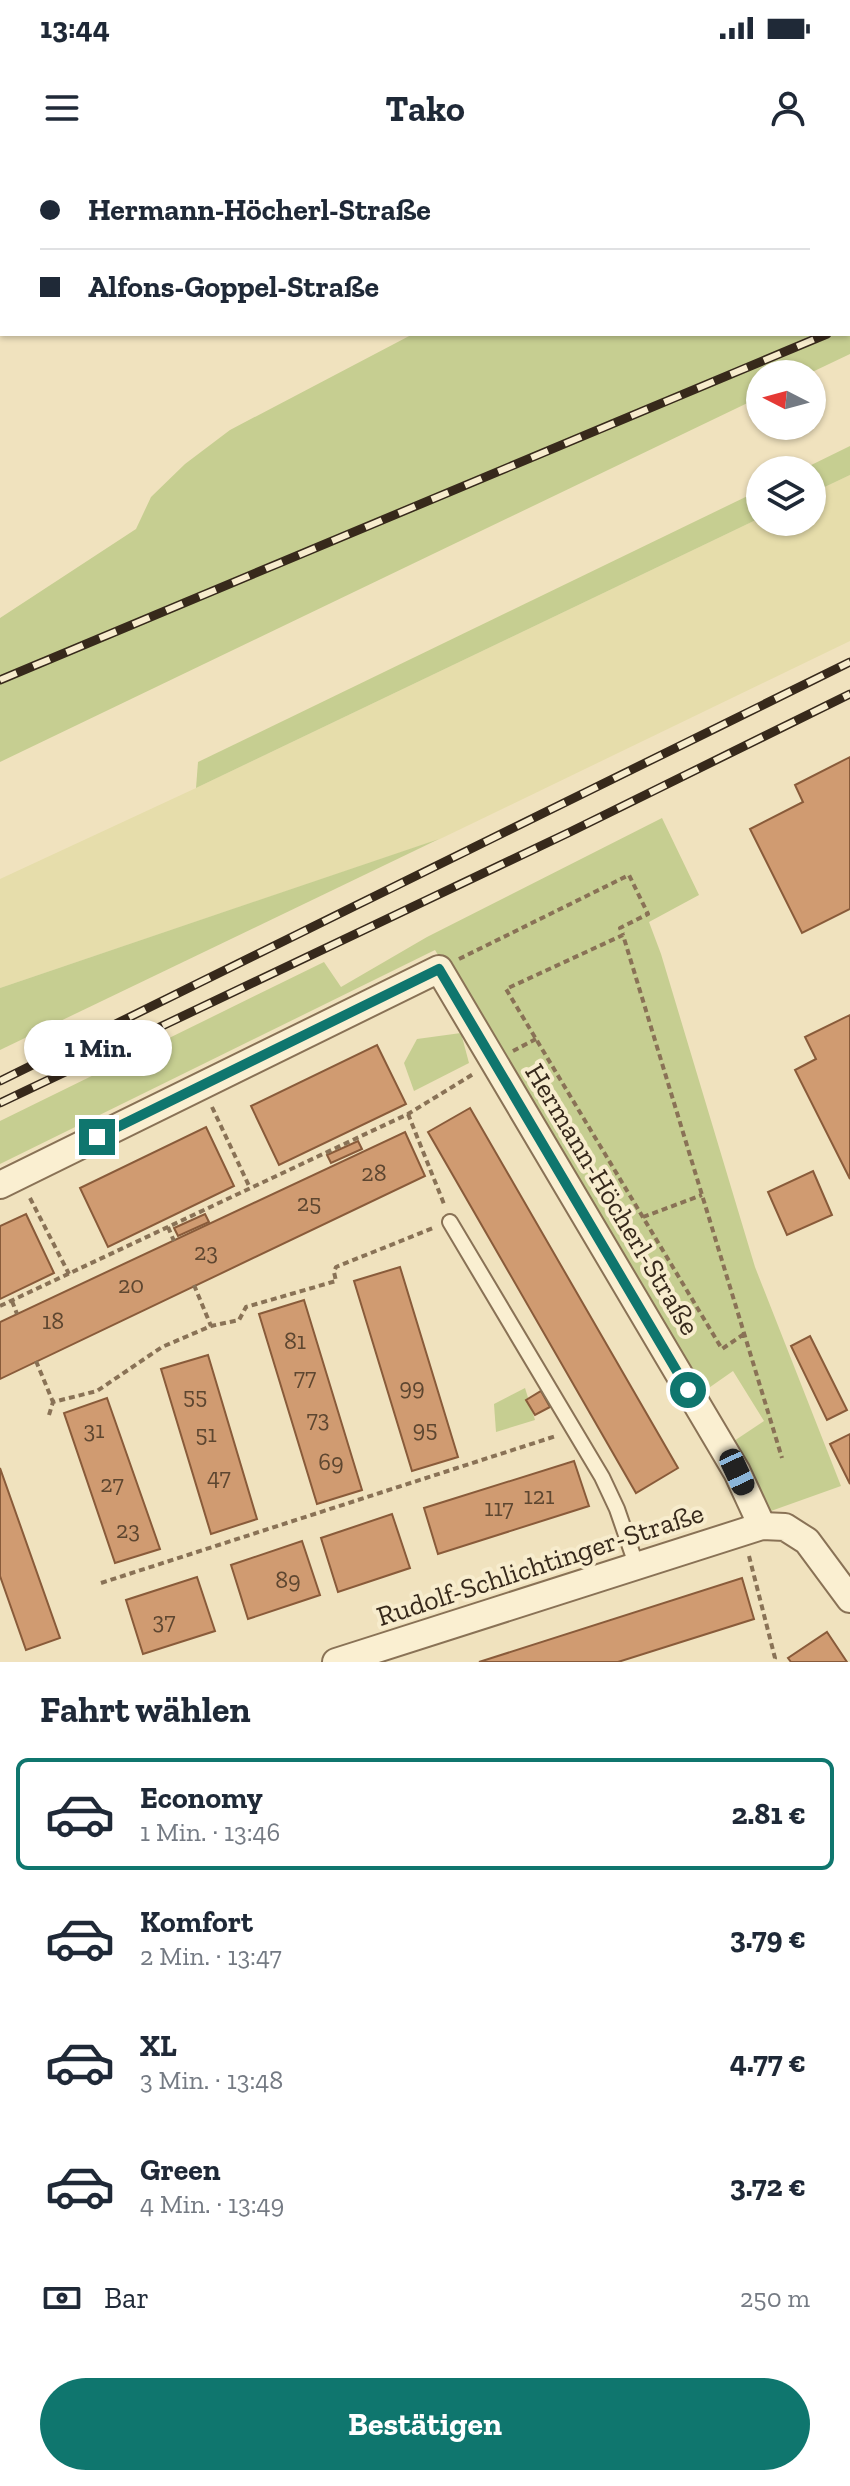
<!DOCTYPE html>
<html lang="de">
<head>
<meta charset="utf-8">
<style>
  body { margin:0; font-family:"Zilla Slab",serif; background:#f2f2f3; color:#1f2937; height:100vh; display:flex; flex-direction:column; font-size:30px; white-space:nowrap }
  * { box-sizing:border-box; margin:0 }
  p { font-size:26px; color:#747a83 }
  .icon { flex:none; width:44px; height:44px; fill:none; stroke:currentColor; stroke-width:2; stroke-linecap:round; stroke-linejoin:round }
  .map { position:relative; height:1502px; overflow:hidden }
  .drawer { display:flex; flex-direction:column; background:#fff; flex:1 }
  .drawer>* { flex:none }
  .guide { position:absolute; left:0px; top:0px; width:850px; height:176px; box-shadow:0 2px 6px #0004; display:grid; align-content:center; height:176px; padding:0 40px; background:#fff }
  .needle { width:52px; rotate:276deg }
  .buttons { position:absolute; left:746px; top:200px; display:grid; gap:16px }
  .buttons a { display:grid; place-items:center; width:80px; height:80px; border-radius:50%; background:#fff; box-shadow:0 2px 6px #0004; font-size:40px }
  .end { position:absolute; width:36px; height:36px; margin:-18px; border:10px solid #0f766e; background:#fff; box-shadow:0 0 0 4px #fff }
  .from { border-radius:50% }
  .bubble { position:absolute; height:56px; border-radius:28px; background:#fff; box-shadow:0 2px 6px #0004; font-size:26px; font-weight:800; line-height:56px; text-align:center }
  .car { position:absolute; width:24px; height:48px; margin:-24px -12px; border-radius:10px; box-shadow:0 0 6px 2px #0007; background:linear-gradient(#222 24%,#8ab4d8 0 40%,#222 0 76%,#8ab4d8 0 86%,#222 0) }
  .guide b { display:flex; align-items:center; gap:28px; height:76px; font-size:30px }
  .guide b+b { border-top:2px solid #e0e1e3 }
  .guide i { width:20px; height:20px; background:#1f2937 }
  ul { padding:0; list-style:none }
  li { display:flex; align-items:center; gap:24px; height:112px; margin:0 16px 12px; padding:0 24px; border:4px solid transparent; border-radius:12px }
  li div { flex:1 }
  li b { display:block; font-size:30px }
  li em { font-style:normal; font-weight:800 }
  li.current { border-color:#0f766e }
  li>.icon { width:72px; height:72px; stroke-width:1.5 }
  h2 { padding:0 40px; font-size:36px; line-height:96px }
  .pay { display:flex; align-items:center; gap:20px; height:88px; padding:0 40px; font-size:30px }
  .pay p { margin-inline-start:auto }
  .action { display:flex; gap:16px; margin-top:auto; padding:16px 40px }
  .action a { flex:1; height:92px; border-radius:48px; background:#0f766e; color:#fff; font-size:32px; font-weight:800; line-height:92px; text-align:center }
  .status { display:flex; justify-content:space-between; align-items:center; height:56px; padding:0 40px; background:#fff; direction:ltr }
  .status svg { height:22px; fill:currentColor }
  header { display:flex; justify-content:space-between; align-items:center; height:104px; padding:0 40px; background:#fff; font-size:36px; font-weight:800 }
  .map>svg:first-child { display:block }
</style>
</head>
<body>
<div class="status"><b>13:44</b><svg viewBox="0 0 49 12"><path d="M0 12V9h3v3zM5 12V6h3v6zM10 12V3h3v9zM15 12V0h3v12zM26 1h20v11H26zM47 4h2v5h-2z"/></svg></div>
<header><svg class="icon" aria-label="menu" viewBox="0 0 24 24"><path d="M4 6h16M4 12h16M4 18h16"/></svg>Tako<svg class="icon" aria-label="person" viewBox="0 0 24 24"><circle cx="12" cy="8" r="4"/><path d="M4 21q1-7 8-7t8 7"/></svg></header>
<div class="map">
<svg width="850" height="1502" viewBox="0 0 850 1502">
  <rect width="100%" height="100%" fill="#f0e2be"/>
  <polygon fill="#e6ddab" points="850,315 850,481 440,679 0,828 0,719 196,628 760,358 760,362 812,362 812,333"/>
  <g fill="#c6ce91">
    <polygon points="639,0 850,0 850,194 808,214 760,214 760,237 0,602 0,458 136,369 151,337 185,304 230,270 413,174 848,174 848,2 638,2"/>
    <polygon points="850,286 850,315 812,333 812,310 801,310"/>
    <polygon points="760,330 760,358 196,628 198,602"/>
    <polygon points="662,658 699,735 649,762 661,794 755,1107 841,1326 771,1351 734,1281 764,1261 733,1211 703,1232 435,790 0,1004 0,961 324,802 341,827 427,777"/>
    <polygon points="439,679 0,890 0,828"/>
    <polygon points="461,873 469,903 414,931 404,903 417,879"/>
    <polygon points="525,1228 535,1260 496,1272 494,1244"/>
  </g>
  <g fill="#d09b71" stroke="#895b3a" stroke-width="2">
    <polygon points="850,597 850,749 802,773 750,669 803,642 795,625"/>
    <polygon points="850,855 850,1019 795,910 816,899 805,877"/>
    <polygon points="377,885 406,944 279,1005 251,946"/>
    <polygon points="470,948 678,1308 636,1333 428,972"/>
    <polygon points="206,967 234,1026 108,1087 80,1028"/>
    <polygon points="405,972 425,1016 0,1219 0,1162"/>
    <polygon points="358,981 362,989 331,1003 327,995"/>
    <polygon points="813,1011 832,1055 787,1075 768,1032"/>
    <polygon points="26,1054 54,1113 0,1139 0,1066"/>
    <polygon points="205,1054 209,1062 178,1076 174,1068"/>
    <polygon points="400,1107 458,1297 412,1311 354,1121"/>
    <polygon points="304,1140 362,1330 317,1344 259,1154"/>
    <polygon points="810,1176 847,1250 827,1260 791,1186"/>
    <polygon points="208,1195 257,1359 211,1374 161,1209"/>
    <polygon points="541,1231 550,1247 535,1255 526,1240"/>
    <polygon points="107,1238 160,1389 115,1403 64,1253"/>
    <polygon points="850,1274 850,1324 830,1284"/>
    <polygon points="574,1301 589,1346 438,1394 424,1348"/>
    <polygon points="0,1308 60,1478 26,1490 0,1416"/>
    <polygon points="392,1354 410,1408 338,1432 321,1378"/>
    <polygon points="302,1381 320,1435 248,1459 231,1405"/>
    <polygon points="197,1417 215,1471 143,1494 126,1440"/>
    <polygon points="742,1418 754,1459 618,1502 479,1502"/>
    <polygon points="827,1472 847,1502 791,1502 788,1498"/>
  </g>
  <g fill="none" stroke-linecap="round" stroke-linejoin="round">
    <g stroke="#897256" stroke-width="18">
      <polyline id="service" points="450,1062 602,1317 617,1349 637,1407"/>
    </g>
    <g stroke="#897256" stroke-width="30">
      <g id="minor">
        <polyline points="0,1025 439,809 737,1312 762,1366"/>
        <polyline points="336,1502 762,1366 785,1367 807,1381 850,1439"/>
      </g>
    </g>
    <g stroke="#897256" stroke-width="4" stroke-dasharray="6 4" stroke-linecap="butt">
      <polyline points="341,0 371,2"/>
      <polyline points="478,2 482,0"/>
      <polyline points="459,799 629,715 648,754 620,768 623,774"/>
      <polyline points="513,891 536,879"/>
      <polyline points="212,947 250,1028"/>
      <polyline points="408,954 444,1044"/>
      <polyline points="30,1038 69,1114"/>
      <polyline points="643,1057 702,1035"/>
      <polyline points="168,1067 174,1081"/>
      <polyline points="194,1125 211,1166"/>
      <polyline points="12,1141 17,1154"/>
      <polyline points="0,1146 408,954 475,913"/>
      <polyline points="744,1174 722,1189 506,829 623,775 782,1298"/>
      <polyline points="36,1201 53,1242"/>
      <polyline points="49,1255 53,1242 97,1231 162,1187 211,1166 239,1160 246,1147 336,1121 334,1112 336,1107 433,1068"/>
      <polyline points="749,1396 775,1498 773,1502"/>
      <polyline points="101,1423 556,1276"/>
    </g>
    <use href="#service" stroke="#faefd1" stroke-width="14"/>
    <use href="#minor" stroke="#faefd1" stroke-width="26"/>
    <g stroke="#37291b" stroke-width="9">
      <g id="rail">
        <polyline points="848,165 850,164"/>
        <polyline points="0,520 827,174"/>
        <polyline points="0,921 850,502"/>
        <polyline points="0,943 570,672 850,534"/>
      </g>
    </g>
    <use href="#rail" stroke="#f7eccd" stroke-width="6" stroke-dasharray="18" stroke-linecap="butt"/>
  </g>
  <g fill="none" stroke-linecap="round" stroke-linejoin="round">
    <polyline stroke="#0f766e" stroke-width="10" points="97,977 439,809 688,1230"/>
  </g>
  <g text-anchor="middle" stroke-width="8" stroke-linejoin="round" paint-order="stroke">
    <g font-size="24" fill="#5d4630">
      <text x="374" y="1021">28</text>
      <text x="309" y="1051">25</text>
      <text x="206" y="1100">23</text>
      <text x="131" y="1133">20</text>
      <text x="53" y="1169">18</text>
      <text x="295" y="1189">81</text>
      <text x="305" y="1225">77</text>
      <text x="412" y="1235">99</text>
      <text x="195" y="1244">55</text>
      <text x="318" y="1267">73</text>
      <text x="425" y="1277">95</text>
      <text x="94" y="1278">31</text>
      <text x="206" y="1282">51</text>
      <text x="331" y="1310">69</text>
      <text x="219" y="1325">47</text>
      <text x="112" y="1332">27</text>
      <text x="539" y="1344">121</text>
      <text x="499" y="1356">117</text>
      <text x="128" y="1378">23</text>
      <text x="288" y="1428">89</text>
      <text x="164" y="1469">37</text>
    </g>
    <g font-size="28" fill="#37291b" stroke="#f7eccd">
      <text transform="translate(613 1039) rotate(59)" y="10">Hermann-Höcherl-Straße</text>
      <text transform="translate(540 1404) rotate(-18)" y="10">Rudolf-Schlichtinger-Straße</text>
    </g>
  </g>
</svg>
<div class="buttons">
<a><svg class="needle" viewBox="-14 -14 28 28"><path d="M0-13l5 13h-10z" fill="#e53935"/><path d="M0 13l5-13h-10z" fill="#747a83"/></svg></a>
<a><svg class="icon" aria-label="layers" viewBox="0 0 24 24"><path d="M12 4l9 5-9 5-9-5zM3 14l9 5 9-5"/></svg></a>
</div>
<i class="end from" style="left:688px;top:1230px"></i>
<i class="end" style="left:97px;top:977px"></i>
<div class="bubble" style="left:24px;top:860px;width:148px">1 Min.</div>
<i class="car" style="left:737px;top:1312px;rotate:155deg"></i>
<div class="guide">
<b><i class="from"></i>Hermann-Höcherl-Straße</b>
<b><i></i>Alfons-Goppel-Straße</b>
</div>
</div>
<section class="drawer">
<h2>Fahrt wählen</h2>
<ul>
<li class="current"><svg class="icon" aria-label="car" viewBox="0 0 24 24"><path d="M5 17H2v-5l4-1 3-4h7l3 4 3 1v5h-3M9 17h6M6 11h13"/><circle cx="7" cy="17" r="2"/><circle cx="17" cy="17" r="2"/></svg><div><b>Economy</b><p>1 Min. · 13:46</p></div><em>2.81 €</em></li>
<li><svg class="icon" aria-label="car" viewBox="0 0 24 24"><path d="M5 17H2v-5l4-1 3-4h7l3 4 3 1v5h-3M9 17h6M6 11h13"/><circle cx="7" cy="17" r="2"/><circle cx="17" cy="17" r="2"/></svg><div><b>Komfort</b><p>2 Min. · 13:47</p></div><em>3.79 €</em></li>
<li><svg class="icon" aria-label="car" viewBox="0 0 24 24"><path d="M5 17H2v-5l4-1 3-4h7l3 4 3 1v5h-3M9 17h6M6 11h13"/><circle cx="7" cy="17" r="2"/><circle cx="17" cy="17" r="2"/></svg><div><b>XL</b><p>3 Min. · 13:48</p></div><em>4.77 €</em></li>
<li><svg class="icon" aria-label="car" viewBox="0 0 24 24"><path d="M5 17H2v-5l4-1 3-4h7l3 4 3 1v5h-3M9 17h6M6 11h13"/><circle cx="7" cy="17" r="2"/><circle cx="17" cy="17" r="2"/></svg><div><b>Green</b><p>4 Min. · 13:49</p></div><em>3.72 €</em></li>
</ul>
<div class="pay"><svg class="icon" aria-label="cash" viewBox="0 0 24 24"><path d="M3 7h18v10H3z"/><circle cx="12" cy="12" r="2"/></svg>Bar<p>250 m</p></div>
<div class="action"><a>Bestätigen</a></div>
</section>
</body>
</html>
